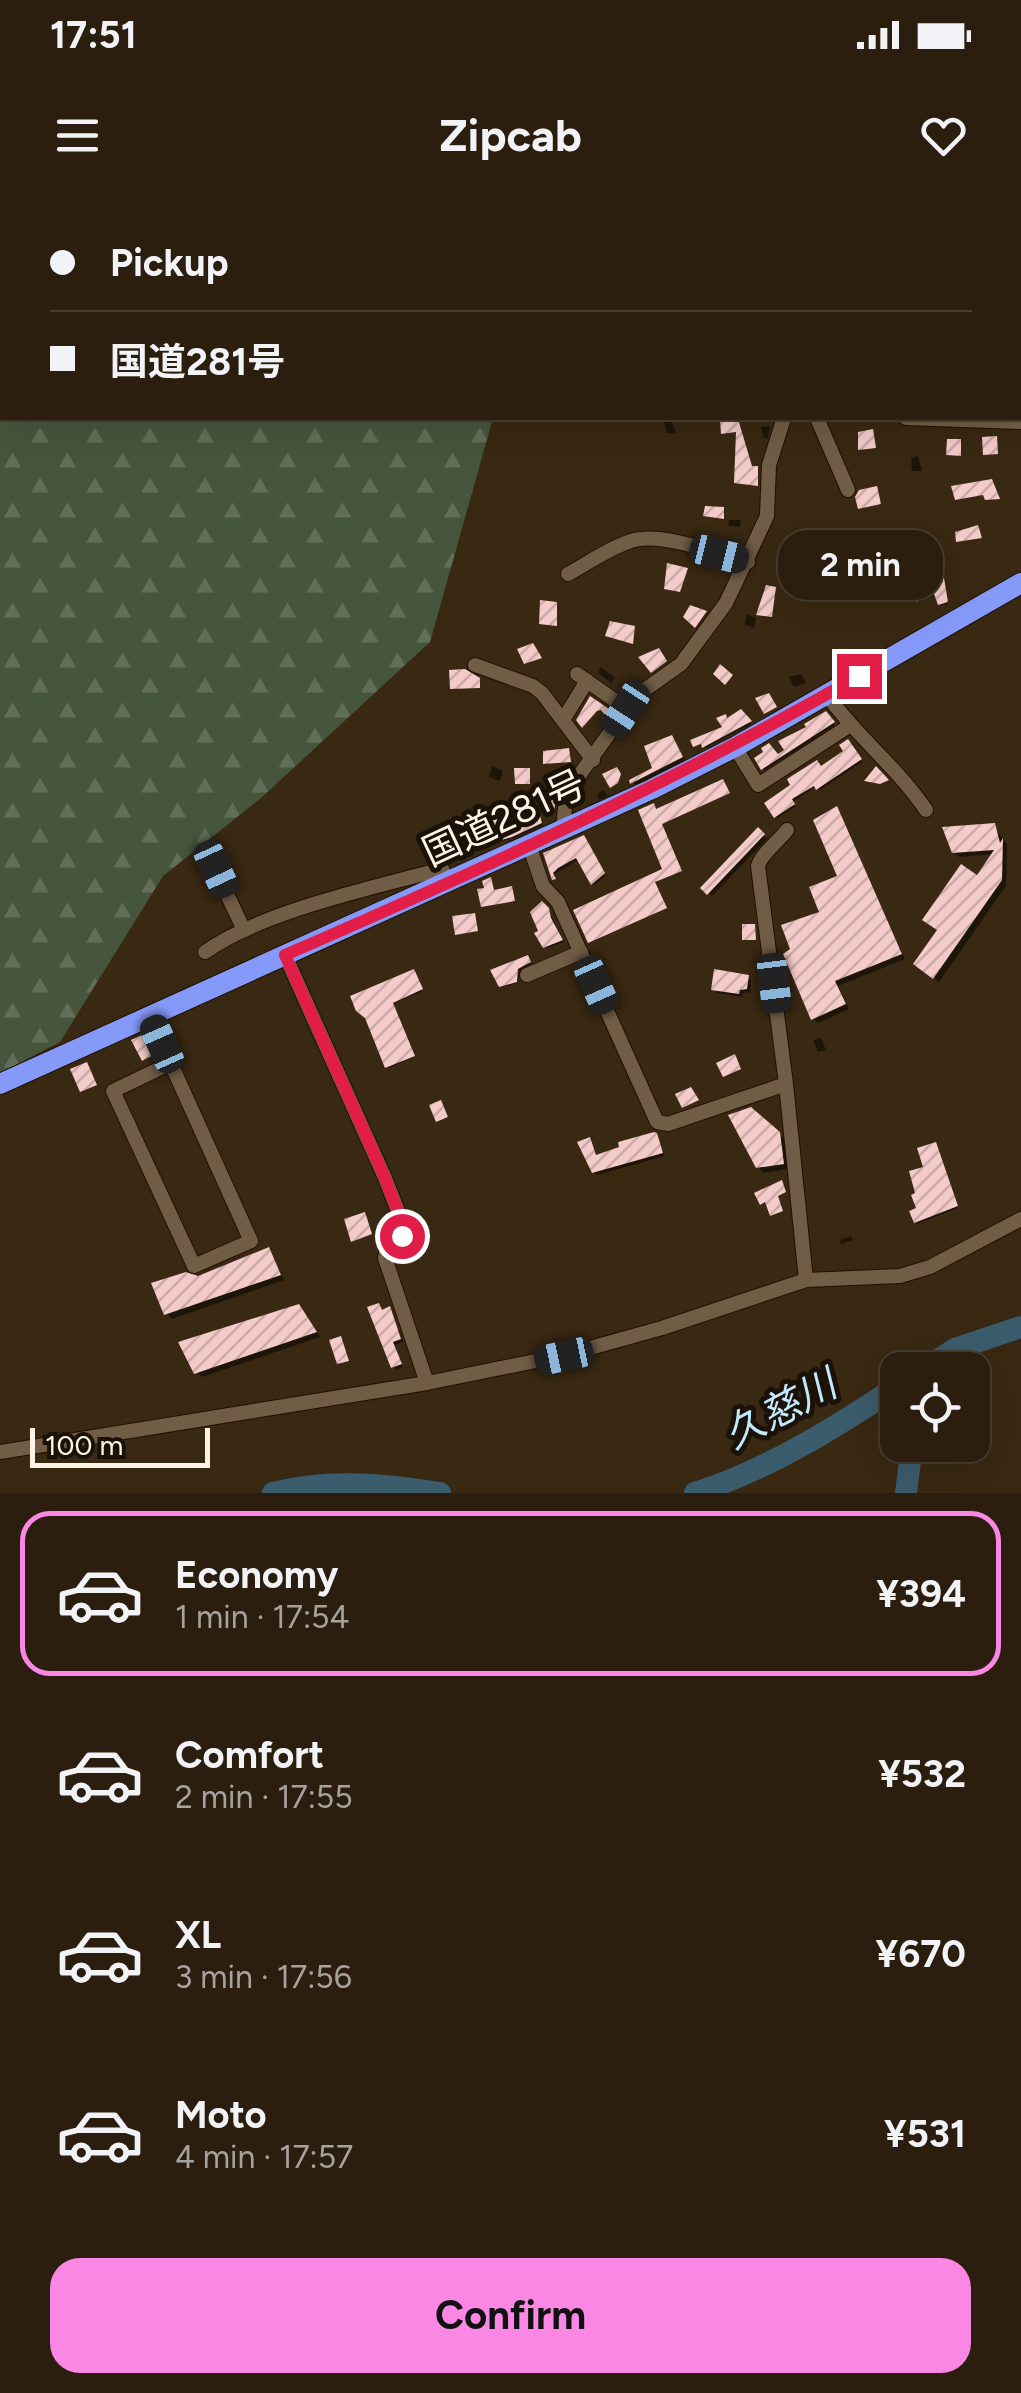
<!DOCTYPE html>
<html lang="en">
<head>
<meta charset="utf-8">
<style>
  body { margin:0; font-family:Figtree,"Noto Sans JP",sans-serif; background:#372b1c; color:#f1f3f6; height:100vh; display:flex; flex-direction:column; font-size:38px; white-space:nowrap }
  * { box-sizing:border-box; margin:0 }
  p { font-size:32px; color:#a6a29e }
  .icon { flex:none; width:55px; height:55px; fill:none; stroke:currentColor; stroke-width:2; stroke-linecap:round; stroke-linejoin:round }
  .map { position:relative; height:1293px; overflow:hidden }
  .sheet { display:flex; flex-direction:column; background:#2b1e0e; flex:1 }
  .sheet>* { flex:none }
  .banner { position:absolute; left:0px; top:0px; width:1022px; height:220px; box-shadow:0 10px 40px #0002,0 0 0 2px #473c2e; display:grid; align-content:center; height:220px; padding:0 50px; background:#2b1e0e }
  .fabs { position:absolute; left:880px; top:1152px; display:grid; gap:20px }
  .fabs a { display:grid; place-items:center; width:110px; height:110px; border-radius:20px; background:#2b1e0e; box-shadow:0 10px 40px #0002,0 0 0 2px #473c2e; font-size:50px }
  .scale { position:absolute; left:30px; bottom:25px; width:180px; box-sizing:border-box; padding-left:10px; border:5px solid #fff3e6; border-top:0; font-size:28px; line-height:35px; white-space:nowrap; color:#fff3e6; -webkit-text-stroke:8px #1a1209; paint-order:stroke }
  .end { position:absolute; width:45px; height:45px; margin:-22px; border:12px solid #e11d48; background:#fff; box-shadow:0 0 0 5px #fff }
  .from { border-radius:50% }
  .bubble { position:absolute; height:70px; border-radius:30px; background:#2b1e0e; box-shadow:0 10px 40px #0002,0 0 0 2px #473c2e; font-size:32px; font-weight:700; line-height:70px; text-align:center }
  .car { position:absolute; width:30px; height:60px; margin:-30px -15px; border-radius:12px; box-shadow:0 0 8px 2px #0007; background:linear-gradient(#222 24%,#8ab4d8 0 40%,#222 0 76%,#8ab4d8 0 86%,#222 0) }
  .banner b { display:flex; align-items:center; gap:35px; height:95px; font-size:38px }
  .banner b+b { border-top:2px solid #473c2e }
  .banner i { width:25px; height:25px; background:#f1f3f6 }
  ul { padding:18px 0 0; list-style:none }
  li { display:flex; align-items:center; gap:30px; height:165px; margin:0 20px 15px; padding:0 30px; border:5px solid transparent; border-radius:30px }
  li div { flex:1 }
  li b { display:block; font-size:38px }
  li em { font-style:normal; font-weight:700 }
  li.current { border-color:#fb87e5 }
  li>.icon { width:90px; height:90px; stroke-width:1.5 }
  .cta { display:flex; gap:20px; margin-top:auto; padding:20px 50px }
  .cta a { flex:1; height:115px; border-radius:30px; background:#fb87e5; color:#111; font-size:40px; font-weight:700; line-height:115px; text-align:center }
  .status { display:flex; justify-content:space-between; align-items:center; height:70px; padding:0 50px; background:#2b1e0e; direction:ltr }
  .status svg { height:28px; fill:currentColor }
  header { display:flex; justify-content:space-between; align-items:center; height:130px; padding:0 50px; background:#2b1e0e; font-size:45px; font-weight:700 }
  .map>svg:first-child { display:block }
</style>
</head>
<body>
<div class="status"><b>17:51</b><svg viewBox="0 0 49 12"><path d="M0 12V9h3v3zM5 12V6h3v6zM10 12V3h3v9zM15 12V0h3v12zM26 1h20v11H26zM47 4h2v5h-2z"/></svg></div>
<header><svg class="icon" aria-label="menu" viewBox="0 0 24 24"><path d="M4 6h16M4 12h16M4 18h16"/></svg>Zipcab<svg class="icon" aria-label="heart" viewBox="0 0 24 24"><path d="M12 20l-8-8c-3-5 5-10 8-4 3-6 11-1 8 4z"/></svg></header>
<div class="map">
<svg width="1021" height="1293" viewBox="0 0 1021 1293">
  <defs>
    <pattern id="forest-firs" width="22" height="20" patternUnits="userSpaceOnUse" patternTransform="scale(2.5)"><rect width="22" height="20" fill="#46563c"/><path d="M5 1l3.5 6h-7zM16 11l3.5 6h-7z" fill="#626f58"/></pattern>
    <pattern id="building-hatch" width="6" height="6" patternUnits="userSpaceOnUse" patternTransform="scale(2.5)"><rect width="6" height="6" fill="#f4cbc9"/><path d="M-1 1l2-2M0 6l6-6M5 7l2-2" fill="none" stroke="#caaaa8"/></pattern>
  </defs>
  <rect width="100%" height="100%" fill="#392812"/>
  <g fill="url(#forest-firs)">
    <polygon points="0,0 672,0 2,2 2,218 493,218 430,442 261,598 163,676 60,842 0,873"/>
    <polygon points="802,0 1021,0 1021,91 1020,2"/>
  </g>
  <g fill="#0007">
    <polygon points="663,218 671,218 676,234 667,233"/>
    <polygon points="770,226 768,238 764,238 761,227"/>
    <polygon points="918,256 922,271 912,271 911,258"/>
    <polygon points="725,320 741,320 740,327 728,326 729,320"/>
    <polygon points="917,361 919,388 944,382 948,404 942,405 937,395 919,402 911,378 878,380"/>
    <polygon points="747,414 756,418 754,428 745,425"/>
    <polygon points="601,467 615,478 611,483 598,473"/>
    <polygon points="801,474 806,483 794,487 789,477"/>
    <polygon points="741,512 751,524 706,548 704,545 695,546 725,528 728,520"/>
    <polygon points="825,514 835,525 765,570 757,559 778,557"/>
    <polygon points="675,542 685,560 636,585 632,581 655,570"/>
    <polygon points="848,542 862,562 820,590 817,586 792,602 795,607 777,618 767,604 846,552"/>
    <polygon points="492,566 503,571 500,581 489,577"/>
    <polygon points="571,567 557,595 555,613 542,601"/>
    <polygon points="603,590 608,596 599,600 597,595"/>
    <polygon points="836,609 905,759 838,786 849,809 818,823 813,818 823,713 841,678"/>
    <polygon points="540,617 543,625 514,638 470,648 501,629"/>
    <polygon points="994,626 1007,645 1006,686 939,782 921,769 995,654 959,657 954,652"/>
    <polygon points="758,631 767,639 712,696 704,688"/>
    <polygon points="584,640 605,676 594,685 579,659 553,675 546,655"/>
    <polygon points="542,704 550,713 564,742 547,748"/>
    <polygon points="528,758 531,764 519,771 518,783 502,787"/>
    <polygon points="413,772 422,791 393,804 414,857 389,868 368,817"/>
    <polygon points="748,777 751,781 750,792 743,793 742,797 717,793 714,789"/>
    <polygon points="821,838 826,850 818,852 813,840"/>
    <polygon points="778,933 785,939 788,969 764,973 758,967"/>
    <polygon points="656,935 665,956 597,975 594,972 590,940 597,957"/>
    <polygon points="938,947 958,1008 917,1024 927,969"/>
    <polygon points="851,1036 853,1040 841,1044 840,1040"/>
    <polygon points="268,1049 284,1080 172,1119 166,1113 198,1078"/>
    <polygon points="405,1049 410,1057 402,1060 400,1056"/>
    <polygon points="389,1109 403,1142 394,1145 403,1167 396,1170 383,1112"/>
    <polygon points="303,1112 320,1137 202,1177 196,1172"/>
  </g>
  <g fill="none" stroke-linecap="round" stroke-linejoin="round">
    <g stroke="#3b5c6c" stroke-width="22">
      <polyline points="923,1170 955,1149 1021,1127"/>
      <path d="M273,1293C328,1279 384,1284 440,1293"/>
      <path d="M695,1293C769,1269 833,1229 898,1186"/>
      <polyline points="906,1293 912,1245"/>
    </g>
  </g>
  <g fill="url(#building-hatch)">
    <polygon points="720,218 736,218 737,222 738,219 752,266 758,266 758,286 734,283 736,232 721,234"/>
    <polygon points="873,229 876,248 858,250 858,232"/>
    <polygon points="997,236 998,254 983,255 982,237"/>
    <polygon points="947,239 961,239 961,256 946,255"/>
    <polygon points="992,279 1000,299 985,300 983,295 955,300 951,286"/>
    <polygon points="877,286 881,304 858,309 855,297 859,290"/>
    <polygon points="705,306 724,307 724,319 703,316"/>
    <polygon points="978,325 982,338 956,342 955,332"/>
    <polygon points="805,335 810,348 790,350 787,337"/>
    <polygon points="905,359 918,359 918,385 944,378 948,402 938,405 934,394 918,399 917,403 908,378 876,381 875,368 905,365"/>
    <polygon points="667,363 688,368 680,392 664,389"/>
    <polygon points="766,385 776,387 772,417 756,415"/>
    <polygon points="540,400 557,402 557,426 539,424"/>
    <polygon points="690,405 707,411 695,428 683,417"/>
    <polygon points="610,421 635,426 633,444 605,436"/>
    <polygon points="533,443 542,458 524,464 517,449"/>
    <polygon points="659,448 667,461 651,473 638,457"/>
    <polygon points="720,464 733,475 725,485 713,474"/>
    <polygon points="465,469 480,478 480,488 450,489 449,470"/>
    <polygon points="769,493 777,507 764,514 755,498"/>
    <polygon points="590,496 612,511 607,518 601,510 597,511 582,528 576,520"/>
    <polygon points="741,509 752,521 702,548 701,544 693,547 690,540 722,527 716,518 726,514 727,518"/>
    <polygon points="826,511 835,522 761,570 754,558 763,552 761,548 769,543 778,554 784,550 778,541 806,527 804,524"/>
    <polygon points="672,535 683,557 630,584 629,580 652,568 644,546"/>
    <polygon points="848,539 862,559 816,590 814,586 792,599 795,604 774,618 764,603 790,585 787,579 817,560 821,566 843,551 839,545"/>
    <polygon points="569,548 571,562 543,564 543,551"/>
    <polygon points="572,563 556,593 554,615 539,601"/>
    <polygon points="876,566 889,580 880,584 864,581"/>
    <polygon points="617,567 621,574 618,583 610,588 602,574"/>
    <polygon points="514,568 530,568 530,584 515,584"/>
    <polygon points="723,579 730,593 662,624 682,671 655,682 667,708 588,743 573,710 662,669 638,610 654,603 656,609"/>
    <polygon points="837,606 902,754 835,781 846,804 811,820 783,754 790,749 781,725 819,712 809,687 837,676 813,620"/>
    <polygon points="493,608 501,626 539,612 542,623 512,637 468,650 460,627 472,623 467,611"/>
    <polygon points="995,623 1000,643 1003,638 1002,680 933,779 913,764 937,730 922,720 961,664 977,675 994,650 952,653 942,627"/>
    <polygon points="758,627 765,634 707,695 700,688"/>
    <polygon points="584,635 605,673 591,685 576,658 558,668 553,673 556,679 552,680 543,653"/>
    <polygon points="491,677 494,690 512,686 515,701 481,707 477,689 484,688 482,681"/>
    <polygon points="542,701 549,708 551,718 563,740 543,748 534,733 538,731 530,712"/>
    <polygon points="475,713 478,731 455,735 452,716"/>
    <polygon points="742,724 755,724 756,740 742,740"/>
    <polygon points="528,755 531,762 518,769 517,782 499,787 490,770"/>
    <polygon points="414,769 423,789 393,803 415,856 385,868 365,818 356,811 350,796"/>
    <polygon points="714,769 749,775 747,789 740,790 739,794 711,790"/>
    <polygon points="146,833 155,854 142,861 131,840"/>
    <polygon points="735,854 741,869 723,877 716,863"/>
    <polygon points="87,862 97,885 80,892 70,869"/>
    <polygon points="691,887 699,900 682,908 675,894"/>
    <polygon points="441,900 448,917 436,922 429,905"/>
    <polygon points="751,907 780,932 784,964 756,968 728,915"/>
    <polygon points="654,932 657,933 663,953 592,973 577,942 590,937 596,955 619,947 618,942"/>
    <polygon points="936,942 958,1006 914,1023 909,1011 916,1008 911,995 915,993 909,971 923,967 917,948"/>
    <polygon points="782,980 786,992 778,996 783,1011 770,1016 765,1002 760,1005 754,993"/>
    <polygon points="365,1012 372,1034 351,1042 344,1019"/>
    <polygon points="269,1047 281,1075 164,1115 151,1083 186,1072 198,1076"/>
    <polygon points="379,1103 382,1110 390,1106 401,1139 393,1142 402,1164 391,1168 367,1107"/>
    <polygon points="299,1104 317,1132 194,1174 178,1142"/>
    <polygon points="341,1136 349,1161 337,1164 329,1140"/>
  </g>
  <g fill="none" stroke-linecap="round" stroke-linejoin="round">
    <g stroke="#201000" stroke-width="16">
      <g id="minor">
        <polyline points="820,0 821,2"/>
        <polyline points="817,218 848,290"/>
        <polyline points="906,218 1021,222"/>
        <path d="M568,374C588,363 609,348 631,341C660,331 718,354 748,362"/>
        <polyline points="475,465 533,486 542,493 593,560"/>
        <polyline points="577,474 627,509"/>
        <path d="M827,495C857,537 897,567 926,610"/>
        <polyline points="563,520 587,481"/>
        <polyline points="735,547 758,585 849,526"/>
        <polyline points="563,629 566,597 573,584 636,496 681,464 726,403 767,316 769,265 784,218"/>
        <path d="M787,630C779,641 761,654 758,666L786,884L806,1080"/>
        <polyline points="529,645 543,686 558,702 657,922 668,924 786,884"/>
        <polyline points="215,669 244,730"/>
        <path d="M205,752C263,711 373,688 442,669L449,682"/>
        <polyline points="285,755 385,978 405,1029 387,1050 385,1058 427,1183"/>
        <polyline points="527,775 581,752"/>
        <polyline points="149,815 251,1041 194,1066 113,891 171,863"/>
        <polyline points="0,1252 427,1183 565,1155 662,1128 806,1080 900,1076 930,1067 1021,1019"/>
      </g>
    </g>
    <g stroke="#201000" stroke-width="22">
      <polyline id="highway" points="0,884 652,589 735,547 1021,383"/>
    </g>
    <use href="#minor" stroke="#715d46" stroke-width="14"/>
    <use href="#highway" stroke="#8599f9" stroke-width="20"/>
  </g>
  <g fill="none" stroke-linecap="round" stroke-linejoin="round">
    <path stroke="#e11d48" stroke-width="12" d="M402,1036L405,1030L385,978L285,755C481,670 674,582 859,476"/>
  </g>
  <g text-anchor="middle" stroke-width="10" stroke-linejoin="round" paint-order="stroke">
    <g font-size="38" fill="#fff3e6" stroke="#1a1209">
      <text transform="translate(504 618) rotate(-25)" y="13">国道281号</text>
    </g>
    <g font-size="40" font-style="italic" fill="#c3e8fa" stroke="#1a1209">
      <text transform="translate(780 1209) rotate(-28)" y="14">久慈川</text>
    </g>
  </g>
</svg>
<div class="fabs">
<a><svg class="icon" aria-label="locate" viewBox="0 0 24 24"><circle cx="12" cy="12" r="6"/><path d="M12 2v4M12 18v4M2 12h4M18 12h4"/></svg></a>
</div>
<div class="scale">100 m</div>
<i class="end from" style="left:402px;top:1036px"></i>
<i class="end" style="left:859px;top:476px"></i>
<div class="bubble" style="left:778px;top:330px;width:165px">2 min</div>
<i class="car" style="left:719px;top:354px;rotate:104deg"></i>
<i class="car" style="left:626px;top:509px;rotate:213deg"></i>
<i class="car" style="left:216px;top:669px;rotate:155deg"></i>
<i class="car" style="left:774px;top:783px;rotate:173deg"></i>
<i class="car" style="left:596px;top:785px;rotate:156deg"></i>
<i class="car" style="left:162px;top:844px;rotate:336deg"></i>
<i class="car" style="left:564px;top:1156px;rotate:258deg"></i>
<div class="banner">
<b><i class="from"></i>Pickup</b>
<b><i></i>国道281号</b>
</div>
</div>
<section class="sheet">
<ul>
<li class="current"><svg class="icon" aria-label="car" viewBox="0 0 24 24"><path d="M5 17H2v-5l4-1 3-4h7l3 4 3 1v5h-3M9 17h6M6 11h13"/><circle cx="7" cy="17" r="2"/><circle cx="17" cy="17" r="2"/></svg><div><b>Economy</b><p>1 min · 17:54</p></div><em>¥394</em></li>
<li><svg class="icon" aria-label="car" viewBox="0 0 24 24"><path d="M5 17H2v-5l4-1 3-4h7l3 4 3 1v5h-3M9 17h6M6 11h13"/><circle cx="7" cy="17" r="2"/><circle cx="17" cy="17" r="2"/></svg><div><b>Comfort</b><p>2 min · 17:55</p></div><em>¥532</em></li>
<li><svg class="icon" aria-label="car" viewBox="0 0 24 24"><path d="M5 17H2v-5l4-1 3-4h7l3 4 3 1v5h-3M9 17h6M6 11h13"/><circle cx="7" cy="17" r="2"/><circle cx="17" cy="17" r="2"/></svg><div><b>XL</b><p>3 min · 17:56</p></div><em>¥670</em></li>
<li><svg class="icon" aria-label="car" viewBox="0 0 24 24"><path d="M5 17H2v-5l4-1 3-4h7l3 4 3 1v5h-3M9 17h6M6 11h13"/><circle cx="7" cy="17" r="2"/><circle cx="17" cy="17" r="2"/></svg><div><b>Moto</b><p>4 min · 17:57</p></div><em>¥531</em></li>
</ul>
<div class="cta"><a>Confirm</a></div>
</section>
</body>
</html>
